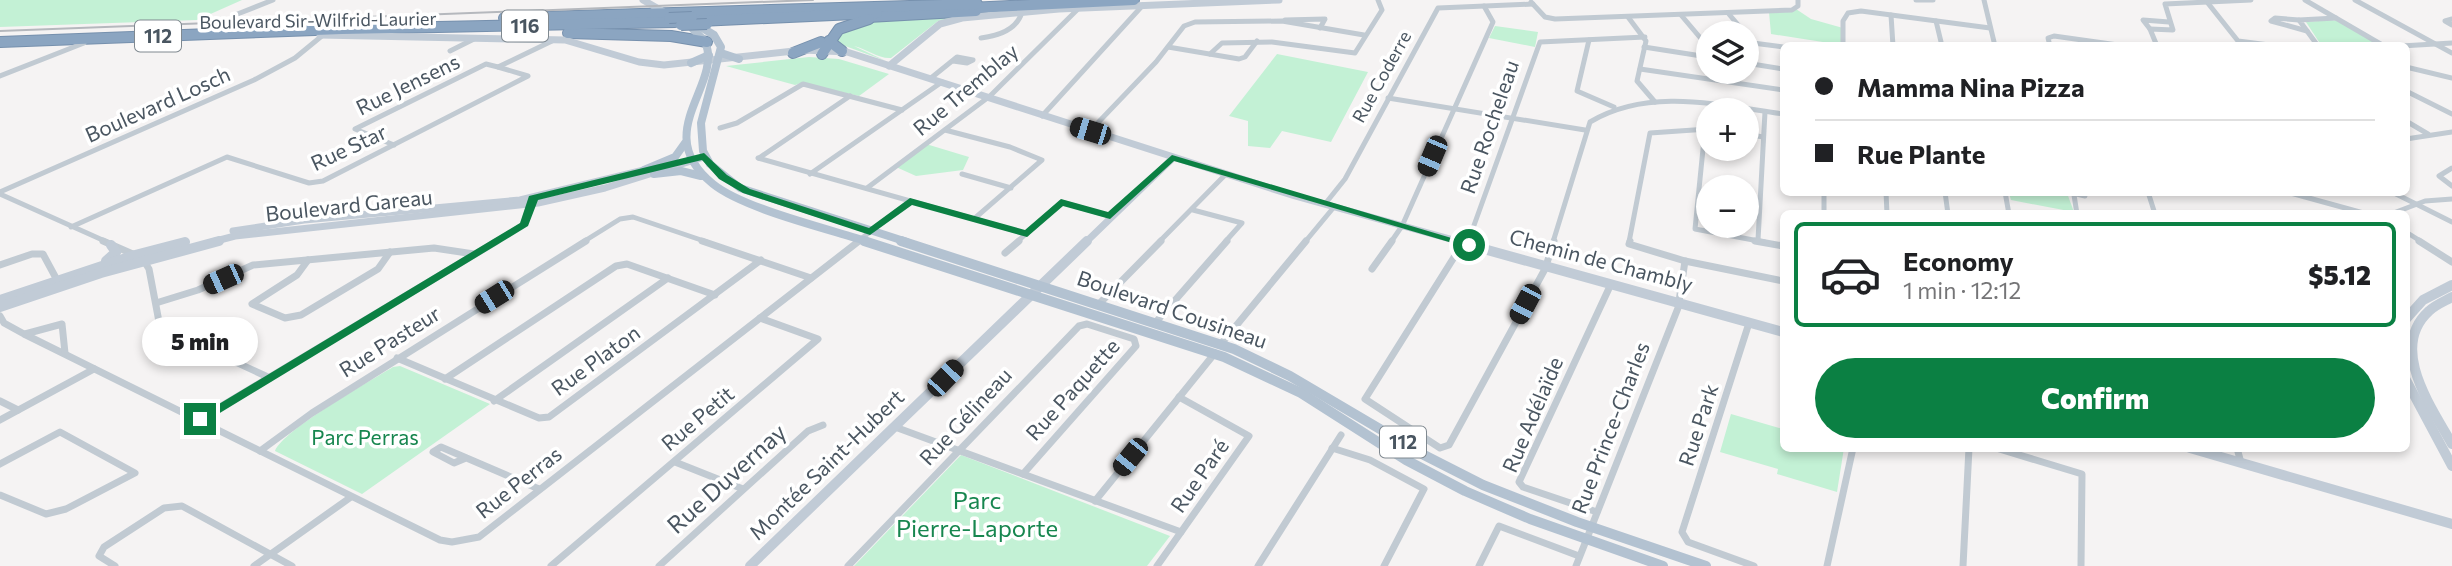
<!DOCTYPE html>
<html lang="en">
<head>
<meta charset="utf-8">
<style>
  body { margin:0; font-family:Commissioner,sans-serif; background:#f2f2f2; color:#202124; height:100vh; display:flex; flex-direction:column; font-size:26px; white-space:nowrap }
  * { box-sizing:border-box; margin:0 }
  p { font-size:23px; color:#757577 }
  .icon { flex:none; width:38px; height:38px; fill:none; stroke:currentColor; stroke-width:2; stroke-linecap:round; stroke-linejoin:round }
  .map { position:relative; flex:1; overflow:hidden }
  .details { position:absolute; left:1780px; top:210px; width:630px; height:242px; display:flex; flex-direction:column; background:#fff; border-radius:10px; box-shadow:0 4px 10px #0003 }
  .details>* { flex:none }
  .guide { position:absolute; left:1780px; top:42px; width:630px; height:154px; border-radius:10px; box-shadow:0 4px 10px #0003; display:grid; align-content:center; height:154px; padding:0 35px; background:#fff }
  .tools { position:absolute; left:1696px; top:21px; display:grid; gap:14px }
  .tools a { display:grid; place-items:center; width:63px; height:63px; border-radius:50%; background:#fff; box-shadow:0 4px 10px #0003; font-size:35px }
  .end { position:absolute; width:32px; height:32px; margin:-16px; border:9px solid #0b8043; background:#fff; box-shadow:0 0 0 4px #fff }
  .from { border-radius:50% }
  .bubble { position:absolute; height:49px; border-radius:24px; background:#fff; box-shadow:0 4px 10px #0003; font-size:23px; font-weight:800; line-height:49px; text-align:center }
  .car { position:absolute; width:21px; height:42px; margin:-21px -10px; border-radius:9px; box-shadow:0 0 5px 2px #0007; background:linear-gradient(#222 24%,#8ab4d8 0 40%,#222 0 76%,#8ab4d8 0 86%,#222 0) }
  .guide b { display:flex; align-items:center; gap:24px; height:66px; font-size:26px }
  .guide b+b { border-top:2px solid #e0e0e0 }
  .guide i { width:18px; height:18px; background:#202124 }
  ul { padding:12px 0 0; list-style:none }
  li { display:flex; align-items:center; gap:21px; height:105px; margin:0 14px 10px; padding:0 21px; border:4px solid #e0e0e0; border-radius:10px }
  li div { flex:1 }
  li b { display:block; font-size:26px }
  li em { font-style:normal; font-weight:800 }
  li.current { border-color:#0b8043 }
  li>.icon { width:63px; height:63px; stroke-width:1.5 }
  .cta { display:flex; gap:14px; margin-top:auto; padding:14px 35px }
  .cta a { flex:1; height:80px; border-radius:42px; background:#0b8043; color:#fff; font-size:28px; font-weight:800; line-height:80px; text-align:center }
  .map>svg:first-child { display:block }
</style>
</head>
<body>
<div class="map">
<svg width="2452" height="566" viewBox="0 0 2452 566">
  <rect width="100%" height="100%" fill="#f5f3f3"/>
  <g fill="#c3f1d5">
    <polygon points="0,0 242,0 197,20 0,27"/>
    <polygon points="1796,9 1811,19 1843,28 1842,45 1771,34 1769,12"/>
    <path d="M997,11L938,21L891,58C879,59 866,49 854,46L886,61L837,43L838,32L856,23Z"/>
    <polygon points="2331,20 2338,21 2379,45 2321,45 2306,22"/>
    <polygon points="1495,26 1538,32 1535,47 1489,38"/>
    <polygon points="1277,54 1368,72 1331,142 1282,131 1270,148 1248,146 1248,121 1229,116"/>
    <polygon points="809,57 839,59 889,74 859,96 801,83 795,85 726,66"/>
    <polygon points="926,144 969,157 963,170 916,176 896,167"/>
    <polygon points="2009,193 2067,193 2074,212 2011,200"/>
    <path d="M400,366L490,404L362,494L275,451C283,430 370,381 393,367Z"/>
    <polygon points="1731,414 1783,429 1783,448 1844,448 1837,492 1777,474 1778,469 1720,452"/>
    <polygon points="961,455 1170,536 1147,566 854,566"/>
  </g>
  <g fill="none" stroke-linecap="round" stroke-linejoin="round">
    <g stroke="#7690ad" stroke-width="12">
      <g id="highway">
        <polyline points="969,8 1134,0"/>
        <polyline points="868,17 976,11"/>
        <polyline points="504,18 977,4"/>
        <polyline points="699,21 877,13"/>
        <polyline points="568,33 671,36 707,42"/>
        <polyline points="829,41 842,51"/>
        <polyline points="0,42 342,29 675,22"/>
        <polyline points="793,53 821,42"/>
        <polyline points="822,54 839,29 869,19"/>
      </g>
    </g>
    <g stroke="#c1cad2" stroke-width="5">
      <polyline points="1916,0 1933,0"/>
      <polyline points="1984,0 1995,46"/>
      <polyline points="2305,0 2384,46"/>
      <polyline points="2355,0 2452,53"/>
      <polyline points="1531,2 1545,17 1555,19 1792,10 1798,6 1798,0"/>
      <polyline points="2207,2 2238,41 2277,46"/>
      <polyline points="1728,13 1745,33"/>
      <polyline points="235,15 273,0"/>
      <polyline points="1681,15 1703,41 1703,56"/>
      <polyline points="1891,15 1893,46"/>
      <polyline points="1628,17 1646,41 1637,81 1655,102"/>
      <polyline points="2452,19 2445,21 2452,25"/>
      <polyline points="1285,20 1325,19 1320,28"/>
      <polyline points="2299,20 2275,18 2271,21 2307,31"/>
      <polyline points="1936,21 1942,46"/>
      <polyline points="2150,29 2143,20 2169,22"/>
      <polyline points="1746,35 1753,43 1783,47"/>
      <path d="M981,38C997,36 1017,30 1022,12"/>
      <polyline points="1589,40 1577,91 1614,107"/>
      <polyline points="1843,46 1843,21 1848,13 1861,11 1990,28"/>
      <polyline points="2050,46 2048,38 2054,36 2125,46"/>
      <polyline points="2157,46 2150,29 2173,30 2165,4 2251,0"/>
      <polyline points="2318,46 2299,20 2336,18"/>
      <polyline points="2401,46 2452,43"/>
      <polyline points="1168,47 1239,59 1245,57 1257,41"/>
      <polyline points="1644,47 1708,57"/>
      <polyline points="450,51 474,39"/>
      <polyline points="1210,54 1222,43 1272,42 1355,53 1382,10 1378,0"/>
      <polyline points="1746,63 1783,69"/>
      <polyline points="2406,67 2452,78"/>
      <polyline points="1640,69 1783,90"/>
      <polyline points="0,76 84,43"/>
      <polyline points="931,78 957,57 973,60 967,63 953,61"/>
      <polyline points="2406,91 2452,114"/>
      <polyline points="1388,98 1585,130"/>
      <polyline points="1042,116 1143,5"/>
      <polyline points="2406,121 2428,134"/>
      <polyline points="720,128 737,123 803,84 902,110"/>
      <polyline points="1705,129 1695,229 1764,242"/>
      <polyline points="945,130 1010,147 1042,160 975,218"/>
      <polyline points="1090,131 1156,62 1184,26 1195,22 1282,21 1364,35"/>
      <polyline points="1746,134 1763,137"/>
      <polyline points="2406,139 2452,132"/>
      <polyline points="394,145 355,129 486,64 498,67 552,41"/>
      <polyline points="758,158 1027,234"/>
      <polyline points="759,158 850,96"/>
      <polyline points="2452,168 2439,176 2452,186"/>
      <polyline points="810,174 942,82"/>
      <polyline points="962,174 1011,188"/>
      <polyline points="867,188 990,96 1079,8"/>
      <polyline points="0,192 254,80 295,58 323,35"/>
      <polyline points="1824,192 1824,214"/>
      <polyline points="1886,192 1887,214"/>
      <polyline points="1945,192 1948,214"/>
      <polyline points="2005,192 2009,214"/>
      <polyline points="2068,192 2085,196 2086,192"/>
      <polyline points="2148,192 2155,214"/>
      <polyline points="2287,192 2367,214"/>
      <polyline points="2392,192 2452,222"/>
      <polyline points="0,194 107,242"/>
      <polyline points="2074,195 2077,214"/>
      <polyline points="1325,204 1345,179 1438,8 1533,4"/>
      <polyline points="1193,210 1242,223 1225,242"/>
      <polyline points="2391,214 2425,201 2452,199"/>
      <polyline points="71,227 227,157 309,183 323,181 528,76 498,67"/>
      <polyline points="2406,232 2422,242"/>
      <polyline points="1758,240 1765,112"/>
      <polyline points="494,242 524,224 532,200"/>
      <polyline points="583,242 620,219 633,217 707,242"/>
      <polyline points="857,242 910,201"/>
      <polyline points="1017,242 1061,202 1110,216"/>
      <polyline points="1159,242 1226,174"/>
      <polyline points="1305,242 1334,207"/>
      <polyline points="1391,242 1402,226 1493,22 1484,6"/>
      <polyline points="1468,242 1540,42 1645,37"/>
      <path d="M1553,242L1590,122C1649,87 1719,105 1783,114"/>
      <polyline points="1629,242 1650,133 1708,129"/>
    </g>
    <g stroke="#c1cad2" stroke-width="7">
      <polyline points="103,241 135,255"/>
      <polyline points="702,241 811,278"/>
      <polyline points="1630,241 1629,244 1685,261 1783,281"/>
      <polyline points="1755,241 1783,246"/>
      <polyline points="2419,241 2452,262"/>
      <polyline points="1463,243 1365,399 1440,448 1449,445 1545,269 1554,241"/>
      <polyline points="1467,244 1468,241"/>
      <polyline points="1005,253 1019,241"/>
      <polyline points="308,260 297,275 252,304 285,318 301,315 378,269 390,252"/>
      <polyline points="144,261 149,269 160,327 270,378"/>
      <polyline points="0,265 32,254 43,254 57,280"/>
      <polyline points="1372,269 1392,241"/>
      <polyline points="156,303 198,290 253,265 434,248 474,254"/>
      <polyline points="1099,304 1161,241"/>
      <polyline points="0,316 4,323 24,334 440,540 452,542 479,537 859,241"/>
      <polyline points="1156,322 1227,241"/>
      <polyline points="1749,323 1682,532 1688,542 1754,566"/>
      <polyline points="25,334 62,324 65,353"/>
      <polyline points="1221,344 1306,241"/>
      <polyline points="397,358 539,418 549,417 761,260"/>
      <polyline points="445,379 616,266 627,264 715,295"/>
      <polyline points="0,401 18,410"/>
      <polyline points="494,401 668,278"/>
      <polyline points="200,419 497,241"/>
      <polyline points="0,420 94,369"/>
      <polyline points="895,427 1181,532"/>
      <polyline points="1332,448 1370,460 1424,489 1384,566"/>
      <polyline points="1996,448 2082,474 2081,566"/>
      <polyline points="2237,448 2241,463"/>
      <polyline points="260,451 312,413 586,241"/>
      <polyline points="466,458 454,463 433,452 441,447 539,489"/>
      <polyline points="675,462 743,489"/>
      <polyline points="0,464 60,432 135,473 66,509 46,514 0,495"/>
      <polyline points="1095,501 1215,353"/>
      <polyline points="1597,512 1523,487 1519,482 1611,284"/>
      <polyline points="115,566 99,556 104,547 164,508 182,506 292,566"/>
      <polyline points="254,566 351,497"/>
      <polyline points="551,566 818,339 760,318"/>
      <polyline points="659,566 808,431 823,425"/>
      <polyline points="848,566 1079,326 1087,324 1134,339 1136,346 1023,474"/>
      <polyline points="1157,566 1249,436 1179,397"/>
      <polyline points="1258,566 1341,435"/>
      <polyline points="1479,566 1499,526 1579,556"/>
      <polyline points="1576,566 1678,308 1685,261"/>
      <polyline points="1827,566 1853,448"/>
      <polyline points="1963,566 1969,448"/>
    </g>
    <g stroke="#c1cbd6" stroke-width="7">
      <polyline points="643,0 664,12"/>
      <polyline points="320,35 565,40 639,62 664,65 803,50 847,52 1295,196 1461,242"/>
      <polyline points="889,66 940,24 962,18 1059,9 1279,0"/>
      <polyline points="233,231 304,220 520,200 644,170"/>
      <polyline points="212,242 235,236 538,203 605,188 704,157"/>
      <polyline points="1086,242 1173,158"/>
    </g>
    <g stroke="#c1cbd6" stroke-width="10">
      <polyline points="1455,241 1783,332"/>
      <polyline points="106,261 116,252 111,245"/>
      <path d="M2452,297C2445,301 2435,305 2429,311C2388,348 2432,408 2452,444"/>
      <polyline points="0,300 135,255 185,242"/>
      <polyline points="0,307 101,273 219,241"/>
      <polyline points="2406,319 2423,300 2452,285"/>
      <polyline points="2406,380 2452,466"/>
      <polyline points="2190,448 2452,524"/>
      <polyline points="750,566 1087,241"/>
    </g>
    <g stroke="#b3c2d1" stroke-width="8">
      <polyline points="696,24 714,35 721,47 701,123 703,151 710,164 740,188 907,242"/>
      <path d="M692,28C696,33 704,39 706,44C721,87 650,133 713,184C744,209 829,229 869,242"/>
      <polyline points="721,53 739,59"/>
      <polyline points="691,63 709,55"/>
      <polyline points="644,170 675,157 685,143"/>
      <polyline points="654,174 681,171 701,176"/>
    </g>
    <g stroke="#b3c2d1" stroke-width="10">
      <polyline points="864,241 1224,357 1301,393 1406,460 1465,491 1530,519 1663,566"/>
      <polyline points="901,241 1234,349 1290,376 1424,455 1483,485 1577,522 1706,566"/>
    </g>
    <use href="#highway" stroke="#8ba5c1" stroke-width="10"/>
    <polyline stroke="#b5b8bd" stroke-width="2" points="0,31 813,0"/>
    <g stroke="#7690ad" stroke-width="12" stroke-linecap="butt">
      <g id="highway-bridge">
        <polyline points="669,18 692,17"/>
        <polyline points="681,25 707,24"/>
      </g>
    </g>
    <use href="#highway-bridge" stroke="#8ba5c1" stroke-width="10"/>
  </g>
  <polygon fill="#0b8043" points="704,153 727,175 750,189 869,228 910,198 1025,230 1061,199 1108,212 1172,155 1475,245 1466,247 1174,161 1110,219 1063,206 1027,237 912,205 870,235 743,193 719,179 702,160 538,200 528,226 205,422 194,419 520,223 529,196"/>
  <g text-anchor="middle" stroke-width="7" stroke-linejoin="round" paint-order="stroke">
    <g font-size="18" fill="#4a5661" stroke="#fff">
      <text transform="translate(318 21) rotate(-1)" y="6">Boulevard Sir-Wilfrid-Laurier</text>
      <text transform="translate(1382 77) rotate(-61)" y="6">Rue Coderre</text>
    </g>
    <g fill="#fff" stroke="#808990" stroke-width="2">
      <rect x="502" y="10.5" width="46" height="31" rx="5"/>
      <rect x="135" y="20.5" width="46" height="31" rx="5"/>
      <rect x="1380" y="426.5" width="46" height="31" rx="5"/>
    </g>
    <g font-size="19" font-weight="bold" fill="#4a5661">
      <text x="525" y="33">116</text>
      <text x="158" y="43">112</text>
      <text x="1403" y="449">112</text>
    </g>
    <g font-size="21" fill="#4a5661" stroke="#fff">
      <text transform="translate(408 85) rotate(-26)" y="7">Rue Jensens</text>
      <text transform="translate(966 90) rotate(-40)" y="7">Rue Tremblay</text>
      <text transform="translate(158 105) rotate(-24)" y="7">Boulevard Losch</text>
      <text transform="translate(1490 127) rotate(-71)" y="7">Rue Rocheleau</text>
      <text transform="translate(349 148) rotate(-25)" y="7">Rue Star</text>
      <text transform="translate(349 206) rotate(-6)" y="7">Boulevard Gareau</text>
      <text transform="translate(1601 261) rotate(15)" y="7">Chemin de Chambly</text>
      <text transform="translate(1172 310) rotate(19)" y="7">Boulevard Cousineau</text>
      <text transform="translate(390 342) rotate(-32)" y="7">Rue Pasteur</text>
      <text transform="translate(596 361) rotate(-36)" y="7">Rue Platon</text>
      <text transform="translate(1073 390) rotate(-48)" y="7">Rue Paquette</text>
      <text transform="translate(1533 415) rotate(-67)" y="7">Rue Adélaïde</text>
      <text transform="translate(966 417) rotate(-47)" y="7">Rue Gélineau</text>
      <text transform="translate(698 419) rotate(-40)" y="7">Rue Petit</text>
      <text transform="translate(1699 425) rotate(-72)" y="7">Rue Park</text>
      <text transform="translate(1611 428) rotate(-69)" y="7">Rue Prince-Charles</text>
      <text transform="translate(827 465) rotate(-44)" y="7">Montée Saint-Hubert</text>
      <text transform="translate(1200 476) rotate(-55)" y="7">Rue Paré</text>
      <text transform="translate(519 483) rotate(-38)" y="7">Rue Perras</text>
    </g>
    <g font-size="21" fill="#17864f" stroke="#fff">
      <text x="365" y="445">Parc Perras</text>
    </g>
    <g font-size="24" fill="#4a5661" stroke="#fff">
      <text transform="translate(727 479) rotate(-42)" y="8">Rue Duvernay</text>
    </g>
    <g font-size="24" fill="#17864f" stroke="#fff">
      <text x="977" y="509">Parc<tspan x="977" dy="28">Pierre-Laporte</tspan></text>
    </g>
  </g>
</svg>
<div class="tools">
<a><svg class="icon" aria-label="layers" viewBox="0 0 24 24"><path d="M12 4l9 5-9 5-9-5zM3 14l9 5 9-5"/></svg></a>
<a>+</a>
<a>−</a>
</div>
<i class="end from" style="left:1469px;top:245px"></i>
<i class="end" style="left:200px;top:419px"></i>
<div class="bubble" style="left:142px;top:317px;width:116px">5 min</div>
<i class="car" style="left:1090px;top:131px;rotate:287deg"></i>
<i class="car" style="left:1432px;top:156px;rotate:203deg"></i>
<i class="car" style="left:223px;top:279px;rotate:246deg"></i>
<i class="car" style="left:494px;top:297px;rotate:238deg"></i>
<i class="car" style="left:1525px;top:304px;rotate:208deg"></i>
<i class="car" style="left:945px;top:378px;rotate:44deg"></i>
<i class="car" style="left:1130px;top:457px;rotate:219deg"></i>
<div class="guide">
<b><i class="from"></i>Mamma Nina Pizza</b>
<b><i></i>Rue Plante</b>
</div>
<section class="details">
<ul>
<li class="current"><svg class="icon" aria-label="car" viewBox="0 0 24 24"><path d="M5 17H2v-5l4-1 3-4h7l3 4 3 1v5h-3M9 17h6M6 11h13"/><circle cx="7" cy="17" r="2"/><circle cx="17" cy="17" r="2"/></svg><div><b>Economy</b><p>1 min · 12:12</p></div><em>$5.12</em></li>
</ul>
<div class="cta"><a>Confirm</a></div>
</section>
</div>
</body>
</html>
